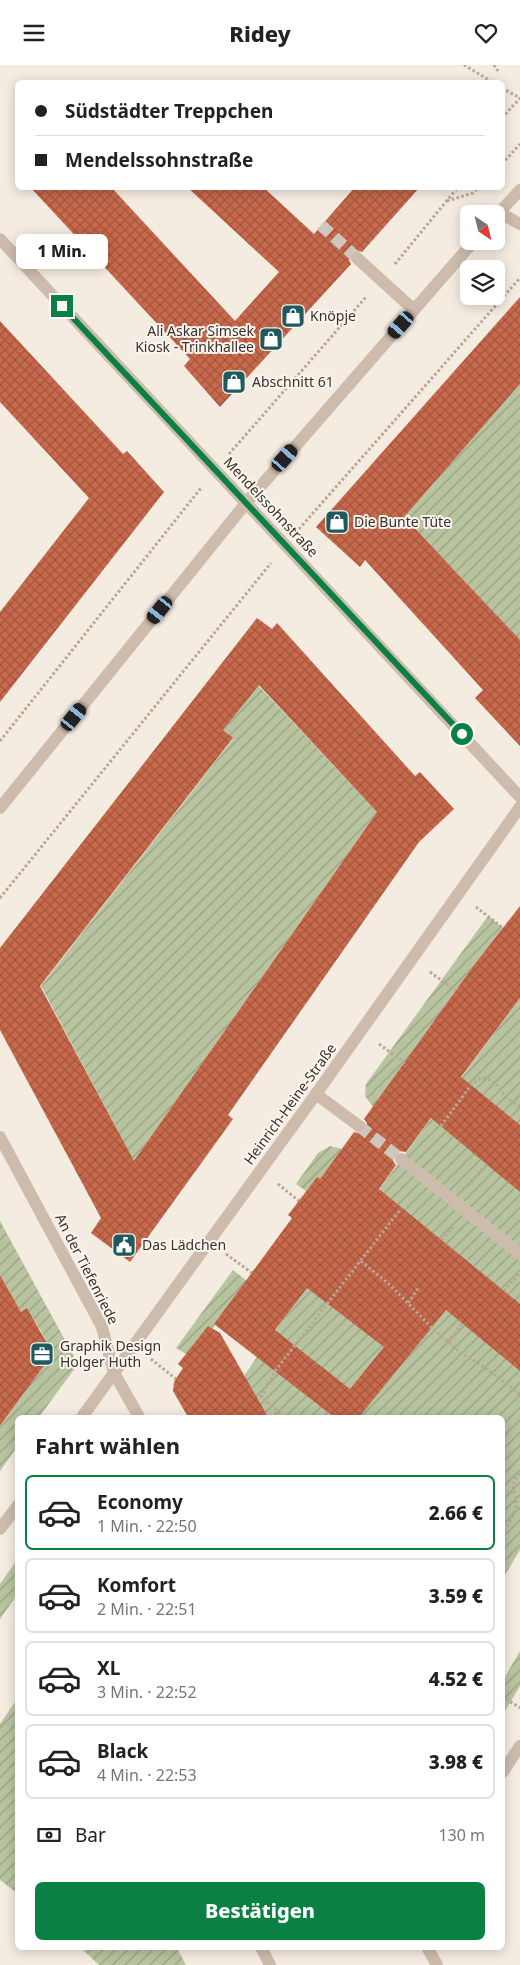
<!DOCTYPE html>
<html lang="de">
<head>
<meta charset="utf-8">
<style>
  body { margin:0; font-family:"Noto Sans",sans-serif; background:#f6f6f6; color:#222; height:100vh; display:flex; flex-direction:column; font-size:19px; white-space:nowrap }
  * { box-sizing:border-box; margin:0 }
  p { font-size:16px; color:#767676 }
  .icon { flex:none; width:28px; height:28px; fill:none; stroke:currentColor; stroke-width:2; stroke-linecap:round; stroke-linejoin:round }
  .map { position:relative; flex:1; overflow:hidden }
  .sheet { position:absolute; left:15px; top:1350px; width:490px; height:535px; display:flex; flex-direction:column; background:#fff; border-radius:8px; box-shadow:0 2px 12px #0003 }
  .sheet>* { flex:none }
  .guide { position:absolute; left:15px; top:15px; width:490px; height:110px; border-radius:8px; box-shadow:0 2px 12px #0003; display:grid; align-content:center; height:110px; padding:0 20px; background:#fff }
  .needle { width:32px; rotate:145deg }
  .controls { position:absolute; left:460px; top:140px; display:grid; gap:10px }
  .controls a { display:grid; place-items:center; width:45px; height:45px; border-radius:8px; background:#fff; box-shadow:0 2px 12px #0003; font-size:25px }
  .end { position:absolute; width:22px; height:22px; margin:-11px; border:6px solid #0b8043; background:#fff; box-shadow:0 0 0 2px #fff }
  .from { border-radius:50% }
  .bubble { position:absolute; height:35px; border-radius:8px; background:#fff; box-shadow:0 2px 12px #0003; font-size:16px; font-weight:800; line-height:35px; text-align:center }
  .car { position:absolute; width:15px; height:30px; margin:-15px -8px; border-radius:6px; box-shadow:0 0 4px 1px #0007; background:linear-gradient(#222 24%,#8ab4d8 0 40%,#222 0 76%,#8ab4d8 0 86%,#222 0) }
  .guide b { display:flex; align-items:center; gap:18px; height:48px; font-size:19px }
  .guide b+b { border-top:1px solid #e0e0e0 }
  .guide i { width:12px; height:12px; background:#222 }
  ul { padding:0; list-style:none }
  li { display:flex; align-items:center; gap:15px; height:75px; margin:0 10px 8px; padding:0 10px; border:2px solid #e0e0e0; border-radius:8px }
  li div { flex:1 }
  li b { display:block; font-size:19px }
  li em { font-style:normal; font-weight:800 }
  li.on { border-color:#0b8043 }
  li>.icon { width:45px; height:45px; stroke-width:1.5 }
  h2 { padding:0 20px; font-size:22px; line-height:60px }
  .pay { display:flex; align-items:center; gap:12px; height:55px; padding:0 20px; font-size:19px }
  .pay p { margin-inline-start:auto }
  .action { display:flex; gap:10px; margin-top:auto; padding:10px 20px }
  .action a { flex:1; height:58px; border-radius:8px; background:#0b8043; color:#fff; font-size:20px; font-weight:800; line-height:58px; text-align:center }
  header { display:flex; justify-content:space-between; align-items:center; height:65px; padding:0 20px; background:#fff; font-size:22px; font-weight:800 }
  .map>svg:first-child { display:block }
</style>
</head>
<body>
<header><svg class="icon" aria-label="menu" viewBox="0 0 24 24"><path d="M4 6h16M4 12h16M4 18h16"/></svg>Ridey<svg class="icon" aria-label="heart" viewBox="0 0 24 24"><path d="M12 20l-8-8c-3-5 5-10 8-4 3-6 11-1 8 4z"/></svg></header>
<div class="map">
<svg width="520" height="1900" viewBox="0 0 520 1900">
  <defs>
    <pattern id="garden-furrows" width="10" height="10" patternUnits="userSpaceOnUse" patternTransform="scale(1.25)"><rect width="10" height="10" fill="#b8c4a0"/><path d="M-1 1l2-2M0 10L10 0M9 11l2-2" fill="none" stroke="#97a083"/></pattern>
    <pattern id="building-cross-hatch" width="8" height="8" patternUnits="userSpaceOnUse" patternTransform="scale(1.25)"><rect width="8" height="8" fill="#c8694b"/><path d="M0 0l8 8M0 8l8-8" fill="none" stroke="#a4573f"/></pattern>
  </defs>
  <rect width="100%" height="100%" fill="#f4ebe1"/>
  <g fill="url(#garden-furrows)">
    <polygon points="520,319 520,584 465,517 428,478 400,456"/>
    <polygon points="258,620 377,747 139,1089 127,1116 118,1066 41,921 233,674 223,665"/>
    <polygon points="488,851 503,863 474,900 373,1042 365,1031 366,1019"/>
    <polygon points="520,933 520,1485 503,1513 502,1352 268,1352 266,1349 256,1352 245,1334 234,1326 271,1271"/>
    <polygon points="330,1081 342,1084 320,1114 317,1112 306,1126 296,1119 318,1088"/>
    <path d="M0,1156L78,1299L39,1352H18L17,1382L0,1406V1362L48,1294C52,1277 35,1258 27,1243L21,1247L0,1210Z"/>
    <polygon points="233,1205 247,1216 212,1264 186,1289 176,1283"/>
    <polygon points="17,1495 17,1530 0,1554 0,1519"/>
    <polygon points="520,1586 520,1621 503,1649 503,1615"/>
    <polygon points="17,1634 17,1828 0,1815 0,1659"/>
    <polygon points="81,1883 177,1883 186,1900 99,1900"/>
  </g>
  <g fill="url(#building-cross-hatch)" fill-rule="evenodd">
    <polygon points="30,122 111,122 235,256 279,207 187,122 263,122 314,169 355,122 420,122 362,187 355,185 351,188 349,195 351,199 220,342 184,301 190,294"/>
    <polygon points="520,232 520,319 404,452 520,575 520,681 475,633 483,625 365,495 360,502 316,462"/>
    <polygon points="0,256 123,389 127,386 164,427 0,637 0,547 89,433 0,337"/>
    <path d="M257,553L272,564L277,558L415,711L420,707L454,744L419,777L228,1050L233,1054L130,1197L91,1168L101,1153L0,965V883ZM259,620L377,747L134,1096L40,921L233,673L223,665Z"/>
    <path d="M520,841V933L461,1012L520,1060V1127L431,1053L406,1087L399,1086L394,1089L393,1096L396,1100L379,1124L520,1239V1306L446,1245L359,1352H334L214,1259L292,1153L288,1150L317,1112L320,1114L354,1067L362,1069L366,1065L367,1058L364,1054L474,900ZM307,1223L384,1282L350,1324L275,1265Z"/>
    <polygon points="0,1210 21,1247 27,1243 48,1280 49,1287 48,1295 0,1361"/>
    <polygon points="208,1261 220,1268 268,1352 188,1352 173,1326 174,1317 183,1303 178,1299"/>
  </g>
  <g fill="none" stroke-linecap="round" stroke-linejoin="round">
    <g stroke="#cfc6bd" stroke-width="12" stroke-dasharray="12 6" stroke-linecap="butt">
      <polyline points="321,160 357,193"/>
      <polyline points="359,1061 401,1094"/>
    </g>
    <g stroke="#b9a596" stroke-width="3" stroke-dasharray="2.5 2.5" stroke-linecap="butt">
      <polyline points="464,0 494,18"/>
      <polyline points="494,0 498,6"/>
      <polyline points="502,23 520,33"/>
      <polyline points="502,53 520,33"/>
      <polyline points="502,99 520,79"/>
      <polyline points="447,136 473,128 479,122"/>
      <polyline points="395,199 458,122"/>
      <polyline points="229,389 366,232"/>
      <polyline points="299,464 520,213"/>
      <polyline points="0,676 201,423"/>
      <polyline points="0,833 271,498"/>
      <polyline points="476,842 503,863"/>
      <polyline points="430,907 456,926"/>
      <polyline points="379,979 405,998"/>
      <path d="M441,1061L471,1020L481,1013C495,1014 498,1022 506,1032C510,1036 515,1038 520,1041"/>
      <polyline points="278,1119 299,1136"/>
      <polyline points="468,1121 487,1099"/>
      <polyline points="442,1175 453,1162"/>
      <polyline points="226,1189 252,1208"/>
      <polyline points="361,1196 390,1220 434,1265 461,1288 484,1302 520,1329"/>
      <polyline points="504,1226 519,1209"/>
      <polyline points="408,1238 419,1222"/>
      <polyline points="448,1277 462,1258"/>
      <polyline points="151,1294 176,1314"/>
      <polyline points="284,1352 261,1332 275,1306 400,1145"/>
      <path d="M502,1470C507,1461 514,1451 516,1441C519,1425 506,1426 520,1407"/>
      <polyline points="502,1631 520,1643"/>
    </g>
    <g stroke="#cdbbac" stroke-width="12">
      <polyline points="500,148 520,159"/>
      <polyline points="496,151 520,125"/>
      <polyline points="0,174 520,732"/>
      <polyline points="357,193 414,245"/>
      <polyline points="0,743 246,438 474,176"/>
      <polyline points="316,1029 359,1061"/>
      <polyline points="0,1072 102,1262 114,1308 139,1352"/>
      <polyline points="401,1094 520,1189"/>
      <polyline points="82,1352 316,1029 520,742"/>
      <polyline points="0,1464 18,1440"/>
      <polyline points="502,1708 520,1681"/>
      <polyline points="261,1882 270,1900"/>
      <polyline points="427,1882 437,1900"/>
    </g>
  </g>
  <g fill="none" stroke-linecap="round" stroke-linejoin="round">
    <polyline stroke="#0b8043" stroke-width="6" points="62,241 462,669"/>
  </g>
  <defs>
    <g id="shop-square" transform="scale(1.25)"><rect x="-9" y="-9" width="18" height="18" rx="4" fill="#1f5a5e" stroke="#fbf5ee"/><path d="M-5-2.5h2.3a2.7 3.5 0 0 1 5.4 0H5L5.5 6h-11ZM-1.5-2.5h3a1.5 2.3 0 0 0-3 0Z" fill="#fff"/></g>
    <g id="civic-square" transform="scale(1.25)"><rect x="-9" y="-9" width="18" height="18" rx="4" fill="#1f5a5e" stroke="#fbf5ee"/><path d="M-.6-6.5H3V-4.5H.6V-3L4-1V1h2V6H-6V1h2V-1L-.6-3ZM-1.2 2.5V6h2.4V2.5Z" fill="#fff"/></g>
    <g id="office-square" transform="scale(1.25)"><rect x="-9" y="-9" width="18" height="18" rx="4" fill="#1f5a5e" stroke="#fbf5ee"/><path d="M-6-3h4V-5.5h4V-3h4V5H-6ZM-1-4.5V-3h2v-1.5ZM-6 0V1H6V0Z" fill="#fff"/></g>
  </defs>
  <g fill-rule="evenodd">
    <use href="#shop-square" x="293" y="251"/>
    <use href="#shop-square" x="271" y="274"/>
    <use href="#shop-square" x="234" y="317"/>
    <use href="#shop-square" x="337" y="457"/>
    <use href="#civic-square" x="124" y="1180"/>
    <use href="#office-square" x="42" y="1289"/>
  </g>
  <g text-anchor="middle" stroke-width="4" stroke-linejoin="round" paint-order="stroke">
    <g font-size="14" fill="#3b302b" stroke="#fbf5ee" text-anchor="start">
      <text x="310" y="256">Knöpje</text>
      <text x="254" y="271" text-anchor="end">Ali Askar Simsek<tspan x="254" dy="16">Kiosk - Trinkhallee</tspan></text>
      <text x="252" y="322">Abschnitt 61</text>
      <text x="354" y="462">Die Bunte Tüte</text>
      <text x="142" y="1185">Das Lädchen</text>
      <text x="60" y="1286">Graphik Design<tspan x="60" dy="16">Holger Huth</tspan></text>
    </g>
    <g font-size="14" fill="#3b302b" stroke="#fbf5ee">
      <text transform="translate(271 442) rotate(47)" y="5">Mendelssohnstraße</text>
      <text transform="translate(290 1039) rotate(-54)" y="5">Heinrich-Heine-Straße</text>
      <text transform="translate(87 1204) rotate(63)" y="5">An der Tiefenriede</text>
    </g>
  </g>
</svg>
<div class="controls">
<a><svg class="needle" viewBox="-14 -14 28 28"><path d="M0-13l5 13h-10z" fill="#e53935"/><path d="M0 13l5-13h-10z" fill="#767676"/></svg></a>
<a><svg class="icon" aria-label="layers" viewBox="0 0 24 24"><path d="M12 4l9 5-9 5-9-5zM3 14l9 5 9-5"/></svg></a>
</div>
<i class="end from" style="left:462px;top:669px"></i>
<i class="end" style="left:62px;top:241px"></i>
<div class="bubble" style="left:16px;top:169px;width:92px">1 Min.</div>
<i class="car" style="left:401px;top:260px;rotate:221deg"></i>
<i class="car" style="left:285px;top:393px;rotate:41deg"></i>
<i class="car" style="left:160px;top:545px;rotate:219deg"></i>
<i class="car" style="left:74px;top:652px;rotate:39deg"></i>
<div class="guide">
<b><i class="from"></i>Südstädter Treppchen</b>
<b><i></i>Mendelssohnstraße</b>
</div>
<section class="sheet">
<h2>Fahrt wählen</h2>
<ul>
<li class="on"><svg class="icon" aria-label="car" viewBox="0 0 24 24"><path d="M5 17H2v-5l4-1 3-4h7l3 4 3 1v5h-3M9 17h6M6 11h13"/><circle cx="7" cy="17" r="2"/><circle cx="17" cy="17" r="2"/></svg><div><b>Economy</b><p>1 Min. · 22:50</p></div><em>2.66 €</em></li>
<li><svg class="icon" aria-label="car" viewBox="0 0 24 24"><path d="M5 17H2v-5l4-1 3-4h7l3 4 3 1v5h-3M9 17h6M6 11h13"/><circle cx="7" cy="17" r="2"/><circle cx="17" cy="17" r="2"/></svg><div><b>Komfort</b><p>2 Min. · 22:51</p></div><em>3.59 €</em></li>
<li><svg class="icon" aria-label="car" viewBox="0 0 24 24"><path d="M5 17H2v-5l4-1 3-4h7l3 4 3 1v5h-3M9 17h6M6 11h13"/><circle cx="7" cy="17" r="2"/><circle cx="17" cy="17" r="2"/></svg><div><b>XL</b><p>3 Min. · 22:52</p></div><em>4.52 €</em></li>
<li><svg class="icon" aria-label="car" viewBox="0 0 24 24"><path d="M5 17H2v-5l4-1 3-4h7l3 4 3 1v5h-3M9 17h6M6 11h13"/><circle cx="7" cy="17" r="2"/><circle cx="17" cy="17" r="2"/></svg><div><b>Black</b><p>4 Min. · 22:53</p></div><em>3.98 €</em></li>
</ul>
<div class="pay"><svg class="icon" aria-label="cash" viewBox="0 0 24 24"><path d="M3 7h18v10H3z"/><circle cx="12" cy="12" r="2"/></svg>Bar<p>130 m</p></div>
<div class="action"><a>Bestätigen</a></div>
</section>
</div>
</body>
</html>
